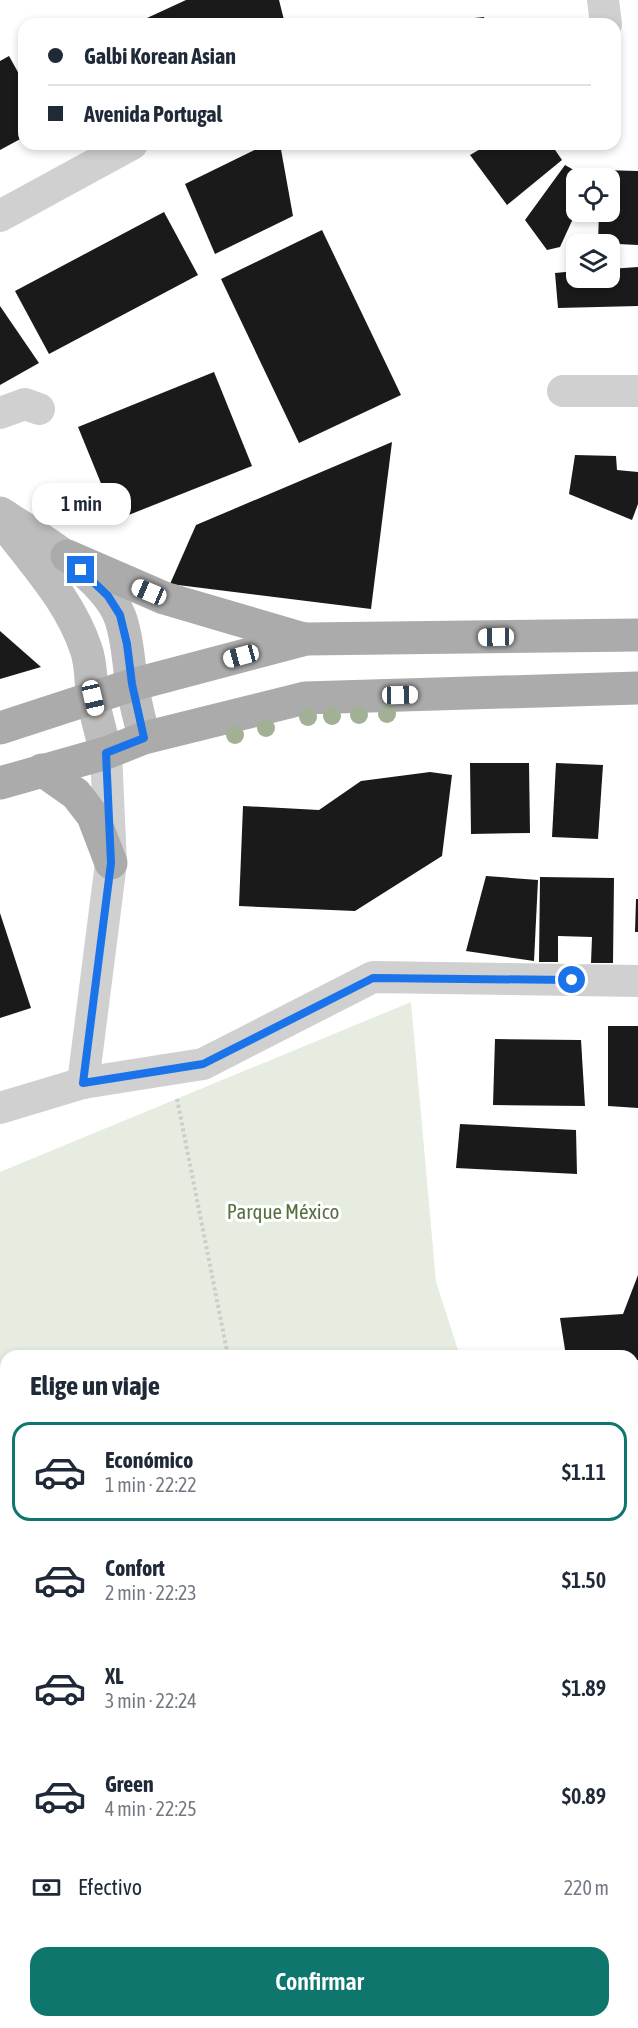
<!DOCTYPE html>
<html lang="es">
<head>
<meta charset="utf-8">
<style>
  body { margin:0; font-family:"Asap Condensed",sans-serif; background:#f6f6f7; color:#1f2937; height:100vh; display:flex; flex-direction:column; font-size:22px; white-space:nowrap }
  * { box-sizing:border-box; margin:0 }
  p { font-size:20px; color:#747a83 }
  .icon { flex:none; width:33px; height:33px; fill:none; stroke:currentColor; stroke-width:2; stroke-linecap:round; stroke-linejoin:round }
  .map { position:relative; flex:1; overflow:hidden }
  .panel { position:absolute; left:0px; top:1350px; width:639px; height:678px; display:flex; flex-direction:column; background:#fff; border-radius:18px 18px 0 0; box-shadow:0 3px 9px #0003 }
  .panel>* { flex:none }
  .top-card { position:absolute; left:18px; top:18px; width:603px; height:132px; border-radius:18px; box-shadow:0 3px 9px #0003; display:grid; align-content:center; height:132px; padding:0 30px; background:#fff }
  .fabs { position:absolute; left:566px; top:168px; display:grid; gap:12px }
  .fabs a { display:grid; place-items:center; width:54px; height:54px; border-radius:12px; background:#fff; box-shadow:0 3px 9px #0003; font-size:30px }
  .end { position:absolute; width:27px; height:27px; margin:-14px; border:8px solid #1a73e8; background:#fff; box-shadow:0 0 0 3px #fff }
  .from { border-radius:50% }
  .bubble { position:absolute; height:42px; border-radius:18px; background:#fff; box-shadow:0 3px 9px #0003; font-size:20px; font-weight:600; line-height:42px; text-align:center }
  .car { position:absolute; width:18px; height:36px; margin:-18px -9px; border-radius:8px; box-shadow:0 0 4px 2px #0007; background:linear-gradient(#fff 24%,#345 0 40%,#fff 0 76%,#345 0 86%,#fff 0) }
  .top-card b { display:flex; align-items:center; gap:21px; height:57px; font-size:22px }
  .top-card b+b { border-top:2px solid #e0e1e3 }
  .top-card i { width:15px; height:15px; background:#1f2937 }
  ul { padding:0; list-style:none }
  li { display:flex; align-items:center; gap:18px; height:99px; margin:0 12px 9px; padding:0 18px; border:3px solid transparent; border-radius:18px }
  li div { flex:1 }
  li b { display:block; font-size:22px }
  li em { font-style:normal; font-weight:600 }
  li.current { border-color:#0f766e }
  li>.icon { width:54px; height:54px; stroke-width:1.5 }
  h2 { padding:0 30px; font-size:27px; line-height:72px }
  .pay { display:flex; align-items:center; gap:15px; height:66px; padding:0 30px; font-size:22px }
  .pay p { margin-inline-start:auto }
  .cta { display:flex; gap:12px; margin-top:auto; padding:12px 30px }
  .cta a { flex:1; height:69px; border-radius:18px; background:#0f766e; color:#fff; font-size:24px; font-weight:600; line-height:69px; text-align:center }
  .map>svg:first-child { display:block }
</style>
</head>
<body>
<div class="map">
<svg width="638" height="2028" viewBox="0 0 638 2028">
  <rect width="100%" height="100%" fill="#fff"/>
  <g fill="#e6ecdf">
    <polygon points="411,1002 436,1282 460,1356 6,1356 6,1427 0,1422 0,1172"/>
    <polygon points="633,1631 638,1638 638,1734 633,1736"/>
    <polygon points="638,1838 638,2028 397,2028 409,2022 633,2022 633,1840"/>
  </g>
  <g fill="#1a1a1a">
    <polygon points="186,0 279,0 285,24 134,24"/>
    <polygon points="484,17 485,24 436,24 435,22"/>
    <polygon points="547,18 547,24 511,24 511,23"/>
    <polygon points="9,56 24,83 24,137 0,150 0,61"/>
    <polygon points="267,144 280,144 293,216 215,254 185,184"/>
    <polygon points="489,144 551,144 562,160 507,205 470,155"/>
    <polygon points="565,165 588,178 576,178 576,212 560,247 547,250 525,220"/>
    <polygon points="602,170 638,171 638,245 598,243 599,212 609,212 609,178 601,178"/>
    <polygon points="164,212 198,275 49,354 15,291"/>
    <polygon points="322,230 401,395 299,443 221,279"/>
    <polygon points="638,267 638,306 558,308 555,273 576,271 576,278 609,278 609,269"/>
    <polygon points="0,306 39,363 0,385"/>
    <polygon points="214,372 252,466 116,520 78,427"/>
    <polygon points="392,442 371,609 170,584 196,525"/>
    <polygon points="575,455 616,456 617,470 638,472 638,504 632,520 569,494"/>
    <polygon points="0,631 41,667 0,679"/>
    <polygon points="470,763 529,763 530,833 471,834"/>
    <polygon points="556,763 603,765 598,839 552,837"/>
    <polygon points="430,772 452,775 442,856 355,911 239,906 243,806 319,810 361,781"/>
    <polygon points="486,876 538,880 534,961 466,951"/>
    <polygon points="540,877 614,878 613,963 591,963 592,937 558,936 558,962 539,962"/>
    <polygon points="636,899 638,899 638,932 635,932"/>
    <polygon points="0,913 31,1008 0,1018"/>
    <polygon points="608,1026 638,1026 638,1108 608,1106"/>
    <polygon points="495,1039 581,1040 585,1106 493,1105"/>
    <polygon points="460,1124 576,1130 577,1174 456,1168"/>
    <polygon points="638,1275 638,1360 633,1361 633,1356 566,1356 560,1318 623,1314"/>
    <polygon points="635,1424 638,1430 638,1457 633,1461 633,1425"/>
    <polygon points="638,1482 638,1541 633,1544 633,1484"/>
    <polygon points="0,1527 6,1530 6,1562 0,1564"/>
    <polygon points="0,1617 6,1630 6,1682 0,1684"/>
    <polygon points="2,1783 6,1791 6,1859 0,1862 0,1784"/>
    <polygon points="0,1924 6,1937 6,2013 0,2016"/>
    <polygon points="209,2022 257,2022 259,2028 212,2028"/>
    <polygon points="278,2022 333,2022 336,2028 281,2028"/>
    <polygon points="359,2022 388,2022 376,2028 362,2028"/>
  </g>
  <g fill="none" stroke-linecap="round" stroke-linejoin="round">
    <g stroke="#cdcdcd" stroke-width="4" stroke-dasharray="3 3" stroke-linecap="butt">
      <polyline points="177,1099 228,1356"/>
      <polyline points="633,1644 638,1651"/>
    </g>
    <g stroke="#d0d0d0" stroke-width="32">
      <polyline points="603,0 606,24"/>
      <polyline points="0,216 132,144"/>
      <polyline points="563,391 638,391"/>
      <polyline points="0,413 25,404 39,409"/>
      <polyline points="83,1083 111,863 106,753"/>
      <polyline points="0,1108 83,1083 203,1064 373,977 638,981"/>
      <polyline points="0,1469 6,1474"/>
      <polyline points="0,1704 6,1701"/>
      <polyline points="633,1777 638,1776"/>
      <polyline points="24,2028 38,2022"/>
    </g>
    <g stroke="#bdbdbd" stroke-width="33">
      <path d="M0,513C36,536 105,576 120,617C128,638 128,662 132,684C135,702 140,720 144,738"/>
      <path d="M7,527C36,565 71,603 86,649C92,665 90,682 93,699C96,717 102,735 106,753"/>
    </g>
    <g stroke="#ababab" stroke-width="33">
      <polyline points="67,556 164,598 304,639"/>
      <polyline points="0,728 132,685 306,639 638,635"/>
      <polyline points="42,770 76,794 93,816 111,863"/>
      <polyline points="0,783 106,753 144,738 305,698 638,688"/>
    </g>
  </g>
  <g fill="#a2b095">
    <circle cx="387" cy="714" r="9"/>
    <circle cx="359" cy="715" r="9"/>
    <circle cx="332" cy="716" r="9"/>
    <circle cx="308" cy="717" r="9"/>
    <circle cx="266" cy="728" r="9"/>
    <circle cx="235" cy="735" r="9"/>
  </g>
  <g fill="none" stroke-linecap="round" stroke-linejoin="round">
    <polyline stroke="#1a73e8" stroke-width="8" points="81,570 108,596 120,615 127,644 132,684 144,738 106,753 111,863 83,1083 203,1064 373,978 572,980"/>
  </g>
  <g text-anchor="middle" stroke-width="6" stroke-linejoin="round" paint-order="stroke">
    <g font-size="21" fill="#56703f" stroke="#fff">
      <text x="283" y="1219">Parque México</text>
    </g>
  </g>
</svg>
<div class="fabs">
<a><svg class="icon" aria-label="locate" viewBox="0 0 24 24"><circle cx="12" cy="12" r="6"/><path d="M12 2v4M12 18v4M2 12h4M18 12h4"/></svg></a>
<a><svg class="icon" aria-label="layers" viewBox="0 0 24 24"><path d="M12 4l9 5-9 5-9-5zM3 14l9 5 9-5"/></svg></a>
</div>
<i class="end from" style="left:572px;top:980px"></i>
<i class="end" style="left:81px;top:570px"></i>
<div class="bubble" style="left:32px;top:483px;width:99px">1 min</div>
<i class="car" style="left:149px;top:592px;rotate:293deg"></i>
<i class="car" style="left:496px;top:637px;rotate:269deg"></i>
<i class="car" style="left:241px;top:656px;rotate:255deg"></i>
<i class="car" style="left:400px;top:695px;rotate:89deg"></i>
<i class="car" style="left:93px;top:698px;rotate:167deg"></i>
<div class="top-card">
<b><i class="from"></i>Galbi Korean Asian</b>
<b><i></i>Avenida Portugal</b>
</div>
<section class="panel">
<h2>Elige un viaje</h2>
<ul>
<li class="current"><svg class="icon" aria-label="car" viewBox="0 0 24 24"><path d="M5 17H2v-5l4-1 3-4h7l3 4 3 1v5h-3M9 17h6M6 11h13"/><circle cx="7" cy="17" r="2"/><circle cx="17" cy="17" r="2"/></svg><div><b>Económico</b><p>1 min · 22:22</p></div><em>$1.11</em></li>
<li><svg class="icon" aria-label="car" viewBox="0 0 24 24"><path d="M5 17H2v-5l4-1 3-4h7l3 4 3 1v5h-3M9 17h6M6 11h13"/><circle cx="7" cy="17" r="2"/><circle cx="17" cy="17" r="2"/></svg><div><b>Confort</b><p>2 min · 22:23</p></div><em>$1.50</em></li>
<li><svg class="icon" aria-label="car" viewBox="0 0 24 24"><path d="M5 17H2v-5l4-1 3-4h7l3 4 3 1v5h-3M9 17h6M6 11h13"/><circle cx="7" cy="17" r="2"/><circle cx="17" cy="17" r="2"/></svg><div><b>XL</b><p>3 min · 22:24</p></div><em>$1.89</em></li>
<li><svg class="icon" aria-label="car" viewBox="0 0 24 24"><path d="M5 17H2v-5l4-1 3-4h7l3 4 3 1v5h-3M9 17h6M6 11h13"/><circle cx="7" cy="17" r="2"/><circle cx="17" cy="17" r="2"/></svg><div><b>Green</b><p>4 min · 22:25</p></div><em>$0.89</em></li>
</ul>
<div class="pay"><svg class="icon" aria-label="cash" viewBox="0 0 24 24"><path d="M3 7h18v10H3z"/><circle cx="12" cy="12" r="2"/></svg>Efectivo<p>220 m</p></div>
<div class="cta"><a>Confirmar</a></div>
</section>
</div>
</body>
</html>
